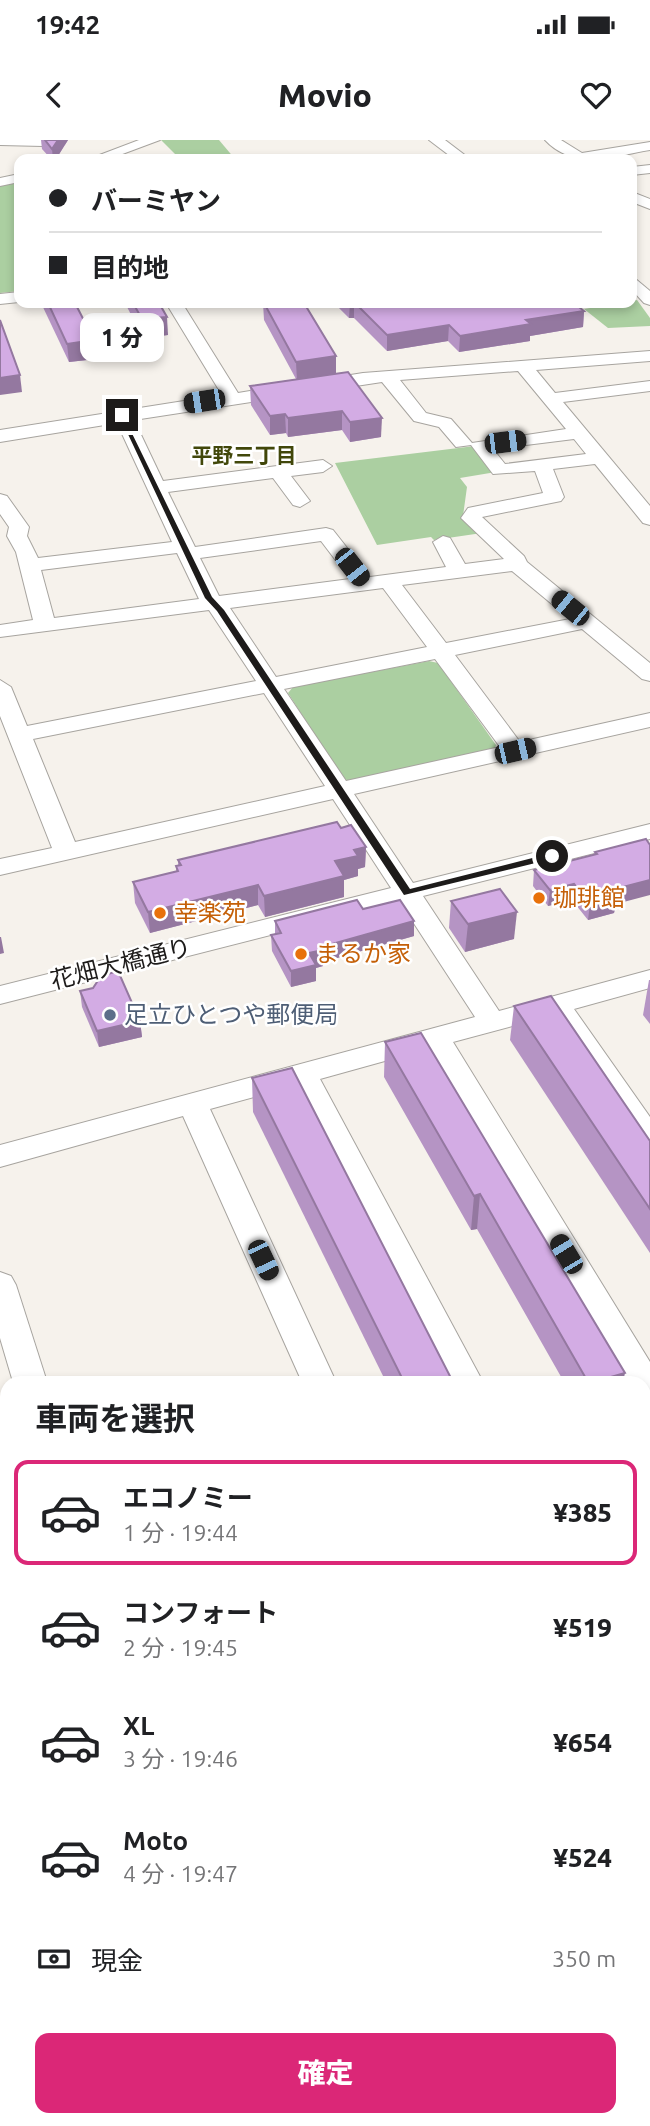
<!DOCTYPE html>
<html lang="ja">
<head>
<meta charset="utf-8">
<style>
  body { margin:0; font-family:Ubuntu,"Noto Sans JP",sans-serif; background:#f6f6f6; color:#202124; height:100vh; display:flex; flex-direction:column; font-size:26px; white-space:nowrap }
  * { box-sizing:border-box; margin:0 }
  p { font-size:23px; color:#757577 }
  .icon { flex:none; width:38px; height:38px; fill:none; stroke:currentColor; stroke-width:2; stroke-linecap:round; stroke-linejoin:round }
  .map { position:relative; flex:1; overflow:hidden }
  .side { position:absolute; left:0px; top:1236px; width:651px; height:751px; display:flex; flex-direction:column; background:#fff; border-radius:21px 21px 0 0; box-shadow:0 4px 10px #0003 }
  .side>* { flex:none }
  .top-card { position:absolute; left:14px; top:14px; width:623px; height:154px; border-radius:14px; box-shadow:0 4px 10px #0003; display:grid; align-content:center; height:154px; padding:0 35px; background:#fff }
  .end { position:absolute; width:32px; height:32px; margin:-16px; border:9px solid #1d1b1a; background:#fff; box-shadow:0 0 0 4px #fff }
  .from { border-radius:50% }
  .bubble { position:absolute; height:49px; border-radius:14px; background:#fff; box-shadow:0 4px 10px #0003; font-size:23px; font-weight:800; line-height:49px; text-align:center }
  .car { position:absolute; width:21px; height:42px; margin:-21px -10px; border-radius:9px; box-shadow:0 0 5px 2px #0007; background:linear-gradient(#222 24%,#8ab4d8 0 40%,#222 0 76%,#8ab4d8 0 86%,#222 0) }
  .top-card b { display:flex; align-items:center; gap:24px; height:66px; font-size:26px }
  .top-card b+b { border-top:2px solid #e0e0e0 }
  .top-card i { width:18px; height:18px; background:#202124 }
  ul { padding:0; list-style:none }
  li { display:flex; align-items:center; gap:21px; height:105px; margin:0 14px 10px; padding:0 21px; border:4px solid transparent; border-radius:14px }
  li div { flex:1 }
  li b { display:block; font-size:26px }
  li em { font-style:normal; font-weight:800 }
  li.active { border-color:#db2777 }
  li>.icon { width:63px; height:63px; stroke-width:1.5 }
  h2 { padding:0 35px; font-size:32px; line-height:84px }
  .pay { display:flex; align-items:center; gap:18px; height:77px; padding:0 35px; font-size:26px }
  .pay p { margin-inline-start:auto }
  .primary-button { display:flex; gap:14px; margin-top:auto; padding:14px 35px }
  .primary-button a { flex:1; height:80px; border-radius:14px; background:#db2777; color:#fff; font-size:28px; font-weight:800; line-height:80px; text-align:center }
  .status { display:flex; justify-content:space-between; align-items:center; height:49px; padding:0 35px; background:#fff; direction:ltr }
  .status svg { height:19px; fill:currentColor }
  header { display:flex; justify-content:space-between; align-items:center; height:91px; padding:0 35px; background:#fff; font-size:32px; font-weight:800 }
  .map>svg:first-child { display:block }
</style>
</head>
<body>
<div class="status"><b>19:42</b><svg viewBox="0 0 49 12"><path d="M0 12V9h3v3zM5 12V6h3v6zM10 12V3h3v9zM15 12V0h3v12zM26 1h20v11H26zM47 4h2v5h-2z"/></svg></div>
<header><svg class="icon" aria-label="back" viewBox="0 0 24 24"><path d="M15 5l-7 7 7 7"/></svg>Movio<svg class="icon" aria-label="heart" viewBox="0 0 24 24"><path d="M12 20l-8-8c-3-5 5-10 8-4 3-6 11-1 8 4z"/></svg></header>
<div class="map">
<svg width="650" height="1986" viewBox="0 0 650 1986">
  <rect width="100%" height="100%" fill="#f6f2ec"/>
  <g fill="#abcfa1">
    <polygon points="161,0 219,0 235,19 180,19"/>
    <polygon points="19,39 19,151 0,153 0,43"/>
    <polygon points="637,160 650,178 650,186 608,188 584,169"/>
    <polygon points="475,306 496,332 460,338 467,347 463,376 482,393 434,400 431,397 377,405 335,323"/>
    <polygon points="429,521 438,523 496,605 494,611 355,642 343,639 288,553 293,547"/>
  </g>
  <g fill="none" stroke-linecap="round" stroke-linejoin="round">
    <g stroke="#a7a49f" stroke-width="2">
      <g id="minor">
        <polygon points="0,0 48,0 50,2 43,6 0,5"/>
        <polygon points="139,0 160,0 109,19 89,19"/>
        <polygon points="429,0 445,0 470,19 454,19"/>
        <path d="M545,0H561L582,13L650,2V10C613,16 574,31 545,0Z"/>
        <polygon points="650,25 650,33 632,35 632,27"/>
        <polygon points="19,34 19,42 0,46 0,38"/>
        <polygon points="632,52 650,59 650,69 632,62"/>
        <polygon points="632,136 650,151 650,165 644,163 632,150"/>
        <polygon points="19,152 19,162 0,164 0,154"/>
        <path d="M166,163H182L238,253L363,233L650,211V221L536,230L555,253L650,241V251L563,262L650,366V385L643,383L595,324L553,329L564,357L561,361L482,377L524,416L527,422L650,523V541L642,539L582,489L455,515L520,602L650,573V587L354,654L413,743L650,684V699L423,756L499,871L650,830V848L574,869L650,977V1011L639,1008L550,876L453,902L650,1222V1265L644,1263V1242H627L428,909L320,939L483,1242H449L295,946L210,969L336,1242H302L183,976L0,1027V1005L475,877L400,762L0,864V846L391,748L333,659L0,735V719L52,708L0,576V540L11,547L27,586L256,541L209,470L0,497V485L33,480L16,412L7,396L9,387L0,374V354L7,356L29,387L27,396L38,418L172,402L117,283L0,302V290L222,255ZM518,231L566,289L472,303L451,279L426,273L400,240ZM382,242L414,281L439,287L456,307L471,305L493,334L535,331L543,353L468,368L461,378L504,419L465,424L450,398L443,396L433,402L446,427L370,437L333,390L326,388L195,407L168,352L273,338L293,365L300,367L310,361L291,336L323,332L332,326L323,320L163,341L134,280ZM574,299L586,314L505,324L493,309ZM321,401L350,439L219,456L200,418ZM177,413L199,459L54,478L41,430ZM512,431L570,479L446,503L402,445ZM383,448L427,507L276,537L230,468ZM435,519L500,607L346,641L284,549ZM264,553L325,646L75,702L33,599Z"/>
        <polygon points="0,1132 11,1136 16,1145 47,1242 13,1242 0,1198"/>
        <polygon points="650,1285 650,1315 644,1317 644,1287"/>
        <polygon points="644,1462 650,1464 650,1508 644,1506"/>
        <polygon points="7,1467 7,1501 0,1503 0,1469"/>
        <polygon points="644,1941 650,1944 650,1986 631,1986 628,1979 644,1979"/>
        <polygon points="236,1979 282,1979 284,1986 238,1986"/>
      </g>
    </g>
    <use href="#minor" fill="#fff" fill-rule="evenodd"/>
  </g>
  <g fill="#b594c4">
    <polygon points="41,0 68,0 56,19 51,19 42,9"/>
    <polygon points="41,163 75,163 96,219 69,222"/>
    <polygon points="125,163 159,163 168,195 143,198"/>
    <polygon points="263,163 336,234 381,297 350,302 342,290 288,297 286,293 270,295 251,265 250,246 296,239 264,180"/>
    <polygon points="334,163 607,163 580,168 584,171 583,187 530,196 530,201 459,212 448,201 387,211 354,178 349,178"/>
    <polygon points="341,688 366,707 365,727 358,729 358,736 344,740 344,757 265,777 258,765 150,793 135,763 133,742 176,732 176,726 178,726 178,720"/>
    <polygon points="646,699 616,764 614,773 588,780 572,760 548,766 533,746 534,730 594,715 595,712"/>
    <polygon points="451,761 514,799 465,812 449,788"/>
    <polygon points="363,769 414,796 323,822 323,826 316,828 316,841 291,847 272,811 271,795 275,794 275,781"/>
    <polygon points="649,840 650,840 650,884 643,875"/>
    <polygon points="93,848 140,881 142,897 99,907 82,867 80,851"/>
    <polygon points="514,866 650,1001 650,1113 510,900"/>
    <polygon points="385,902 623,1242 564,1242 477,1089 471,1090 384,937"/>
    <polygon points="252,938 453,1242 386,1242 253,972"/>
    <polygon points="650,1313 650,1379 644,1369 644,1315"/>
    <polygon points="644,1577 650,1589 650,1826 644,1813"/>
  </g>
  <g fill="#9478a0">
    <polygon points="58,0 68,0 56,19 53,19 52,9"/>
    <polygon points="350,163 354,163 354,178 349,178"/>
    <polygon points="564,163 607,163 563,171"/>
    <polygon points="584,171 583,187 530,196 530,201 459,212 460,196 526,180"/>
    <polygon points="167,177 168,195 143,198 142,179"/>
    <polygon points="449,185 448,201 387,211 387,195"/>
    <polygon points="94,200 96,219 69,222 67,204"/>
    <polygon points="336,216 336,235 297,241 296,222"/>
    <polygon points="20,235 22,252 0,255 0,238"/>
    <polygon points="342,271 342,290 288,297 288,278"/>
    <polygon points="285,274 286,293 270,295 270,276"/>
    <polygon points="382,278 381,297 350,302 350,282"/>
    <polygon points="366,707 365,727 358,729 358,736 344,740 344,757 265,777 264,756 335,721 354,710"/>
    <polygon points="650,740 650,755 616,764 614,773 588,780 590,764 611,750"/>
    <polygon points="574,744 572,760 548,766 550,750"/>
    <polygon points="258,745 258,765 150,793 148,772"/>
    <polygon points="517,772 514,799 465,812 468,784"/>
    <polygon points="414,781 414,796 323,822 323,826 316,828 316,841 291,847 291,831 309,813 321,807"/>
    <polygon points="0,797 1,797 4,813 0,814"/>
    <polygon points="140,881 142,897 99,907 97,891"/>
    <polygon points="480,1054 477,1089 471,1090 474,1056"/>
    <polygon points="625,1233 623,1242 593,1242"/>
    <polygon points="650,1601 650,1616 645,1603"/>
  </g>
  <g fill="#d3ace4" stroke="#9478a0" stroke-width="2">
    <polygon points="45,0 58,0 52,9"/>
    <polygon points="48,163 75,163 94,200 67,204"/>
    <polygon points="133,163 159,163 167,177 142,179"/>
    <polygon points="264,163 304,163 336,216 296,222"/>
    <polygon points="355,163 574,163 584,171 526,180 531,184 460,196 449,185 387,195"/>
    <polygon points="0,180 20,235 0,238"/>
    <polygon points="348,232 382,278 350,282 342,271 288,278 285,274 270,276 250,246"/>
    <polygon points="337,682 341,688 351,685 366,707 354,710 358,716 335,721 344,736 264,756 258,745 148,772 133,742 178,731 176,726 181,725 178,720"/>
    <polygon points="646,699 650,705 650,740 611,750 617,757 590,764 574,744 550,750 534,730 597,714 595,712"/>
    <polygon points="500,749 517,772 468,784 451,761"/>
    <polygon points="357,760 363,769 400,760 414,781 321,807 323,810 309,813 316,825 291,831 271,795 281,793 275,781"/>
    <polygon points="118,831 140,881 97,891 80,851 93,848 101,836"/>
    <polygon points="551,856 650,1001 650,1069 514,866"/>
    <polygon points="421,893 625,1233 593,1242 588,1242 480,1054 474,1056 385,902"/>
    <polygon points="292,928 453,1242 404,1242 252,938"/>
    <polygon points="650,1313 650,1327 644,1317 644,1315"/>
    <polygon points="644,1577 650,1589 650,1601 645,1603 650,1613 650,1780 644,1767"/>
  </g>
  <polygon fill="#1d1b1a" points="122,273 212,457 224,470 410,749 552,713 556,718 404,755 217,471 205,458 119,275"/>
  <g fill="#e8710a" stroke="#fff" stroke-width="2.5">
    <circle cx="539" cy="758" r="7"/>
    <circle cx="160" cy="773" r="7"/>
    <circle cx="301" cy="814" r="7"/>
  </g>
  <circle fill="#5c6f8a" stroke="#fff" stroke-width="2.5" cx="110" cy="875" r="7"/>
  <g text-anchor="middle" stroke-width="5" stroke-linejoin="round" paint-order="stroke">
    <g font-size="21" font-weight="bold" fill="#41470a" stroke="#fff">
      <text x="244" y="323">平野三丁目</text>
    </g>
    <g font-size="24" fill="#c56008" stroke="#fff" text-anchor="start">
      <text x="553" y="766">珈琲館</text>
      <text x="174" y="781">幸楽苑</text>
      <text x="315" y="822">まるか家</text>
    </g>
    <g font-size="24" fill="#1d1b1a" stroke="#fff">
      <text transform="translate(121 824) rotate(-14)" y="8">花畑大橋通り</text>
    </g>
    <g font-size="24" fill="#4e5e75" stroke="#fff" text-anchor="start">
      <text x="124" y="883">足立ひとつや郵便局</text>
    </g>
  </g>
</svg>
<i class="end from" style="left:552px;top:716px"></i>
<i class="end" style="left:122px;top:275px"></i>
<div class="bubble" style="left:80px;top:173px;width:84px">1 分</div>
<i class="car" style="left:204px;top:261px;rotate:261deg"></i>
<i class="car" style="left:505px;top:302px;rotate:83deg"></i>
<i class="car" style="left:352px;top:427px;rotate:142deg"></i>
<i class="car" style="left:570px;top:468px;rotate:309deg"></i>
<i class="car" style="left:515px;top:611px;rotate:77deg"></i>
<i class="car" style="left:566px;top:1114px;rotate:329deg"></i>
<i class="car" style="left:263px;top:1120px;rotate:155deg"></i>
<div class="top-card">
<b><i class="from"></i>バーミヤン</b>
<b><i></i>目的地</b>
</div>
<section class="side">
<h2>車両を選択</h2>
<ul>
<li class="active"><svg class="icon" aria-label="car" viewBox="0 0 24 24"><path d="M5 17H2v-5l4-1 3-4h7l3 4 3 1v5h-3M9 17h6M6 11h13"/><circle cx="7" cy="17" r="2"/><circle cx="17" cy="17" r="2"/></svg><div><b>エコノミー</b><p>1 分 · 19:44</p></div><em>¥385</em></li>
<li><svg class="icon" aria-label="car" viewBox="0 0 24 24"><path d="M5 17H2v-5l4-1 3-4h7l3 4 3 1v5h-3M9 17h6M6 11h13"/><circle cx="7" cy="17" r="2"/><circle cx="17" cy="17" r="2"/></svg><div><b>コンフォート</b><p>2 分 · 19:45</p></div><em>¥519</em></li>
<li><svg class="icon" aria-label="car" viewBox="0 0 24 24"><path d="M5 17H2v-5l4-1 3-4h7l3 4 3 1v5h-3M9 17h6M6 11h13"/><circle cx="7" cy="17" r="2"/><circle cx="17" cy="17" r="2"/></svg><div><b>XL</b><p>3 分 · 19:46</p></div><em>¥654</em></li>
<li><svg class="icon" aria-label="car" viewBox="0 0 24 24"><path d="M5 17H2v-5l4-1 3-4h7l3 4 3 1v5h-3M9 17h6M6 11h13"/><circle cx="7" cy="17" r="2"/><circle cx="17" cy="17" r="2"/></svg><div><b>Moto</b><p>4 分 · 19:47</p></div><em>¥524</em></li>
</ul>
<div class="pay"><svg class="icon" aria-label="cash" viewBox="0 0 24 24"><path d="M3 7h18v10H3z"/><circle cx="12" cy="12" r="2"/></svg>現金<p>350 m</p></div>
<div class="primary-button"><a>確定</a></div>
</section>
</div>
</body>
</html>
